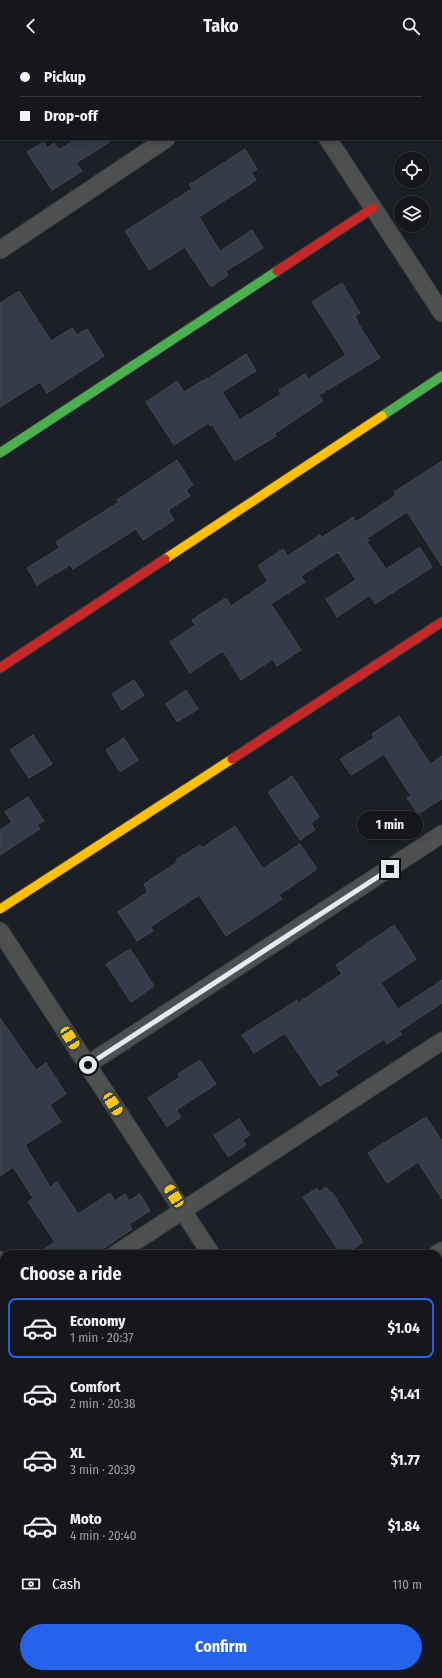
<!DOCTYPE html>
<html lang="en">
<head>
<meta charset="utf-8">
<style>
  body { margin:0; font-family:"Fira Sans Condensed",sans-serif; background:#222429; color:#f1f3f6; height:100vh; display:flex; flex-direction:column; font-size:15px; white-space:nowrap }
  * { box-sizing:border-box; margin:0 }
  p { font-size:13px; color:#9d9fa3 }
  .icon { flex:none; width:22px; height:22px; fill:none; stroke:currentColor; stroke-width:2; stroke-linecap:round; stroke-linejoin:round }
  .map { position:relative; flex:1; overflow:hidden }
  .sheet { position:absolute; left:0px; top:1198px; width:442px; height:428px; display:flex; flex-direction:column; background:#15171c; border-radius:12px 12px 0 0; box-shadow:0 2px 6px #0003,0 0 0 1px #34363b }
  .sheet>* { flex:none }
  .hud { position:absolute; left:0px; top:0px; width:442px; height:88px; box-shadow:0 2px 6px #0003,0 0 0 1px #34363b; display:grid; align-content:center; height:88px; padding:0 20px; background:#15171c }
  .controls { position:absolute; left:394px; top:100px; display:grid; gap:8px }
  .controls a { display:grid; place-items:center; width:36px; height:36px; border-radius:50%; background:#15171c; box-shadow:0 2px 6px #0003,0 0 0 1px #34363b; font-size:20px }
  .end { position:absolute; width:18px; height:18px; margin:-9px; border:5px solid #e5e9f1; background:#111; box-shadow:0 0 0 2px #111 }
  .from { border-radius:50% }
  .bubble { position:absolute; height:28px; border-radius:14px; background:#15171c; box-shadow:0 2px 6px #0003,0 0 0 1px #34363b; font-size:13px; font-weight:700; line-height:28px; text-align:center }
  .car { position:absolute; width:12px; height:24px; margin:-12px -6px; border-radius:5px; box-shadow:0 0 3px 1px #0007; background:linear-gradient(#f5c518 24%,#345 0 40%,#f5c518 0 76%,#345 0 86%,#f5c518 0) }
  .hud b { display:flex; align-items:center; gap:14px; height:38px; font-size:15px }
  .hud b+b { border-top:1px solid #34363b }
  .hud i { width:10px; height:10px; background:#f1f3f6 }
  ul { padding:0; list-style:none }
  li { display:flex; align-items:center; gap:12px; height:60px; margin:0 8px 6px; padding:0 12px; border:2px solid transparent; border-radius:8px }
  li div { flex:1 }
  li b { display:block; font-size:15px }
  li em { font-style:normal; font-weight:700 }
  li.on { border-color:#2563eb }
  li>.icon { width:36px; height:36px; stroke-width:1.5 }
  h2 { padding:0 20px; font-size:18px; line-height:48px }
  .pay { display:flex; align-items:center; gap:10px; height:44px; padding:0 20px; font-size:15px }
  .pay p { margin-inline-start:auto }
  .primary-button { display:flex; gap:8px; margin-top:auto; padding:8px 20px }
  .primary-button a { flex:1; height:46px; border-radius:24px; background:#2563eb; color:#fff; font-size:16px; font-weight:700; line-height:46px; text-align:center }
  header { display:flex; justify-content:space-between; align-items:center; height:52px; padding:0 20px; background:#15171c; font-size:18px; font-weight:700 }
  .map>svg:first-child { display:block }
</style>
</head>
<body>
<header><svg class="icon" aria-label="back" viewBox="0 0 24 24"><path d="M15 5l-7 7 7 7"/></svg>Tako<svg class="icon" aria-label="search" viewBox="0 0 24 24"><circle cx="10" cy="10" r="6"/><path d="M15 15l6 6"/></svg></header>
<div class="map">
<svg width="442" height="1626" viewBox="0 0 442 1626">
  <rect width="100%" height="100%" fill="#1c1f25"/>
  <g fill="#343b49" stroke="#44474c">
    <polygon points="75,87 114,87 76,111 82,119 52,138 27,100 44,90 47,96 54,91 59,98"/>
    <polygon points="245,97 257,117 251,121 256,128 199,165 220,199 252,178 263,196 226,219 228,223 211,235 185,195 149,218 125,179 192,137 189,133"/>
    <polygon points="342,231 360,261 355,264 359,273 380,306 319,343 323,349 274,382 276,384 235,409 212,373 210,374 208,371 174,393 146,350 177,329 184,340 203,328 204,329 246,302 256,319 222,340 240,368 281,342 279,338 305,322 308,327 346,303 312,250"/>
    <polygon points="19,239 51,289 72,276 77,283 87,277 104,304 47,341 40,330 0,355 0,251"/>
    <polygon points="177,408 193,433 186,438 190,444 168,458 174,468 143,488 136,477 73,517 70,513 37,533 27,516 59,496 56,490 119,450 117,448"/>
    <polygon points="442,409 442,514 407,460 367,486 369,489 367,490 386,517 420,495 432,515 375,552 370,543 337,565 326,547 356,528 338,500 301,524 305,530 271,552 301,598 277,614 273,607 241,628 223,599 190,621 170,590 195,573 192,568 226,546 231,554 268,529 258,514 283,497 288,504 320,483 322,485 353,465 356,470 396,443 394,440"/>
    <polygon points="134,628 144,643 122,658 112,642"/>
    <polygon points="186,638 198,657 177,670 166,652"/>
    <polygon points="399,664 430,712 442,704 442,747 418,762 407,746 411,744 384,702 351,723 340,707 374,686 372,682"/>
    <polygon points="33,683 52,712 29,726 10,698"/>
    <polygon points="124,686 138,708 120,720 106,698"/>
    <polygon points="292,724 319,765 311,771 315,778 300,788 268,740"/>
    <polygon points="28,745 44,769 37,773 40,777 0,803 0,778 12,770 5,760"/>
    <polygon points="235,774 263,817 300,792 317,817 279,843 282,847 226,884 199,843 150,875 153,879 137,889 118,860 148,840 144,832 178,810 176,808 200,793 202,796"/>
    <polygon points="394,873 416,907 381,931 398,957 442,928 442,951 399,979 402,982 387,992 384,987 335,1019 338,1023 320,1034 285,981 254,1001 242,983 297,948 298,951 342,922 336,913"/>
    <polygon points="130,897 154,934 131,950 106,912"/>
    <polygon points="0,966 36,1018 46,1011 66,1042 50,1053 61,1070 25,1093 50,1135 57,1130 78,1162 110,1141 115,1149 125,1142 129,1149 140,1142 150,1159 129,1172 132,1177 95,1202 37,1202 55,1190 28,1150 33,1146 13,1115 0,1124"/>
    <polygon points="200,1008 216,1032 176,1058 181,1065 167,1075 148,1046 180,1025 178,1022"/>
    <polygon points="426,1065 442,1089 442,1147 418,1110 387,1131 368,1101"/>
    <polygon points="239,1067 250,1083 243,1088 246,1093 228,1105 214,1083"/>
    <polygon points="326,1135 330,1141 332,1140 363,1190 345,1202 341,1202 303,1145 317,1136 319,1140"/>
  </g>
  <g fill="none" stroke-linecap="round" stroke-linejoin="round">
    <g stroke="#393c41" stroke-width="19">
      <g id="street">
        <polyline points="269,0 270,1"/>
        <polyline points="328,87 442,261"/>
        <polyline points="0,198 166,87"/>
        <polyline points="0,879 211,1202"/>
        <polyline points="87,1013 442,782"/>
        <polyline points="116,1202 442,989"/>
        <polyline points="437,1202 442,1199"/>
        <polyline points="0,1208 4,1214"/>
        <polyline points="0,1279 4,1276"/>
        <polyline points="438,1411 442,1409"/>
        <polyline points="0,1495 4,1492"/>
        <polyline points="438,1548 442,1555"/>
        <polyline points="438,1612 442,1609"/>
        <polyline points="112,1626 118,1622"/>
        <polyline points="419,1626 425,1622"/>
      </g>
    </g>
    <g stroke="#393c41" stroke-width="11">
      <g id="fast">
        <polyline points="382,364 442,324"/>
        <polyline points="0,401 277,219"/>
      </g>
    </g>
    <g stroke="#393c41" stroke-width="11">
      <g id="slow">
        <polyline points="165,507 382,364"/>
        <polyline points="0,857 232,707"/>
      </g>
    </g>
    <g stroke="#393c41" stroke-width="11">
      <g id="jam">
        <polyline points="277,219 373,156"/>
        <polyline points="0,616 165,507"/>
        <polyline points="232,707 442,570"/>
      </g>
    </g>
    <use href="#street" stroke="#4e5050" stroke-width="17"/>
    <use href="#fast" stroke="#4caf50" stroke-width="9"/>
    <use href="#slow" stroke="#ffc107" stroke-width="9"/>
    <use href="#jam" stroke="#c62828" stroke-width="9"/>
  </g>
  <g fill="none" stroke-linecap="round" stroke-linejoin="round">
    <polyline stroke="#e5e9f1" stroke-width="5" points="88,1013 390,817"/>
  </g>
</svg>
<div class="controls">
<a><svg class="icon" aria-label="locate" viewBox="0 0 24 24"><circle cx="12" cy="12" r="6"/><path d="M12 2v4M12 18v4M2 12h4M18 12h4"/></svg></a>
<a><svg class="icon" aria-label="layers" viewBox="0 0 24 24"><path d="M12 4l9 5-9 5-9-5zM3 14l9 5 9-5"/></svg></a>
</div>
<i class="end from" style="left:88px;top:1013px"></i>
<i class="end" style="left:390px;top:817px"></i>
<div class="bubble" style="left:357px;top:759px;width:66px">1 min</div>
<i class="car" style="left:70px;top:986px;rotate:147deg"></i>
<i class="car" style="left:113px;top:1052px;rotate:147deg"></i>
<i class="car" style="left:174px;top:1144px;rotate:327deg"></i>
<div class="hud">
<b><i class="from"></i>Pickup</b>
<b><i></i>Drop-off</b>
</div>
<section class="sheet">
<h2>Choose a ride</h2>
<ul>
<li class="on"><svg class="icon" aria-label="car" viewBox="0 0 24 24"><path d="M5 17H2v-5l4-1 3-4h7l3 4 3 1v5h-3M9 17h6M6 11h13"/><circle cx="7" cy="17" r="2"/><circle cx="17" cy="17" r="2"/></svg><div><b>Economy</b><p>1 min · 20:37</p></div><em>$1.04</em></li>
<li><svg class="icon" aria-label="car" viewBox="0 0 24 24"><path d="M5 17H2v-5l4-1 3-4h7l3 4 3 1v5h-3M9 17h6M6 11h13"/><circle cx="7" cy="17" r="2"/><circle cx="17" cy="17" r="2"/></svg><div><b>Comfort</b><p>2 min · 20:38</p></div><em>$1.41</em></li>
<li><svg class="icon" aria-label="car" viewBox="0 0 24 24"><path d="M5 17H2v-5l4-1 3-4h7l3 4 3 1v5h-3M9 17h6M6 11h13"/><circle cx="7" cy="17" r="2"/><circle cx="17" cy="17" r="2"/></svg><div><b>XL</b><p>3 min · 20:39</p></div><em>$1.77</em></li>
<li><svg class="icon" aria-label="car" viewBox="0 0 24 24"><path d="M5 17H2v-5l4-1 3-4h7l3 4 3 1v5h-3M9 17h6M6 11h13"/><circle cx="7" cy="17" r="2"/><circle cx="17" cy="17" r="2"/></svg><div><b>Moto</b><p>4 min · 20:40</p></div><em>$1.84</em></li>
</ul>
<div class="pay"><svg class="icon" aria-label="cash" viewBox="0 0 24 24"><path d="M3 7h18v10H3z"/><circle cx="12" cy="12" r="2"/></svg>Cash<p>110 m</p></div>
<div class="primary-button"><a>Confirm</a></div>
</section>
</div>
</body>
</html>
